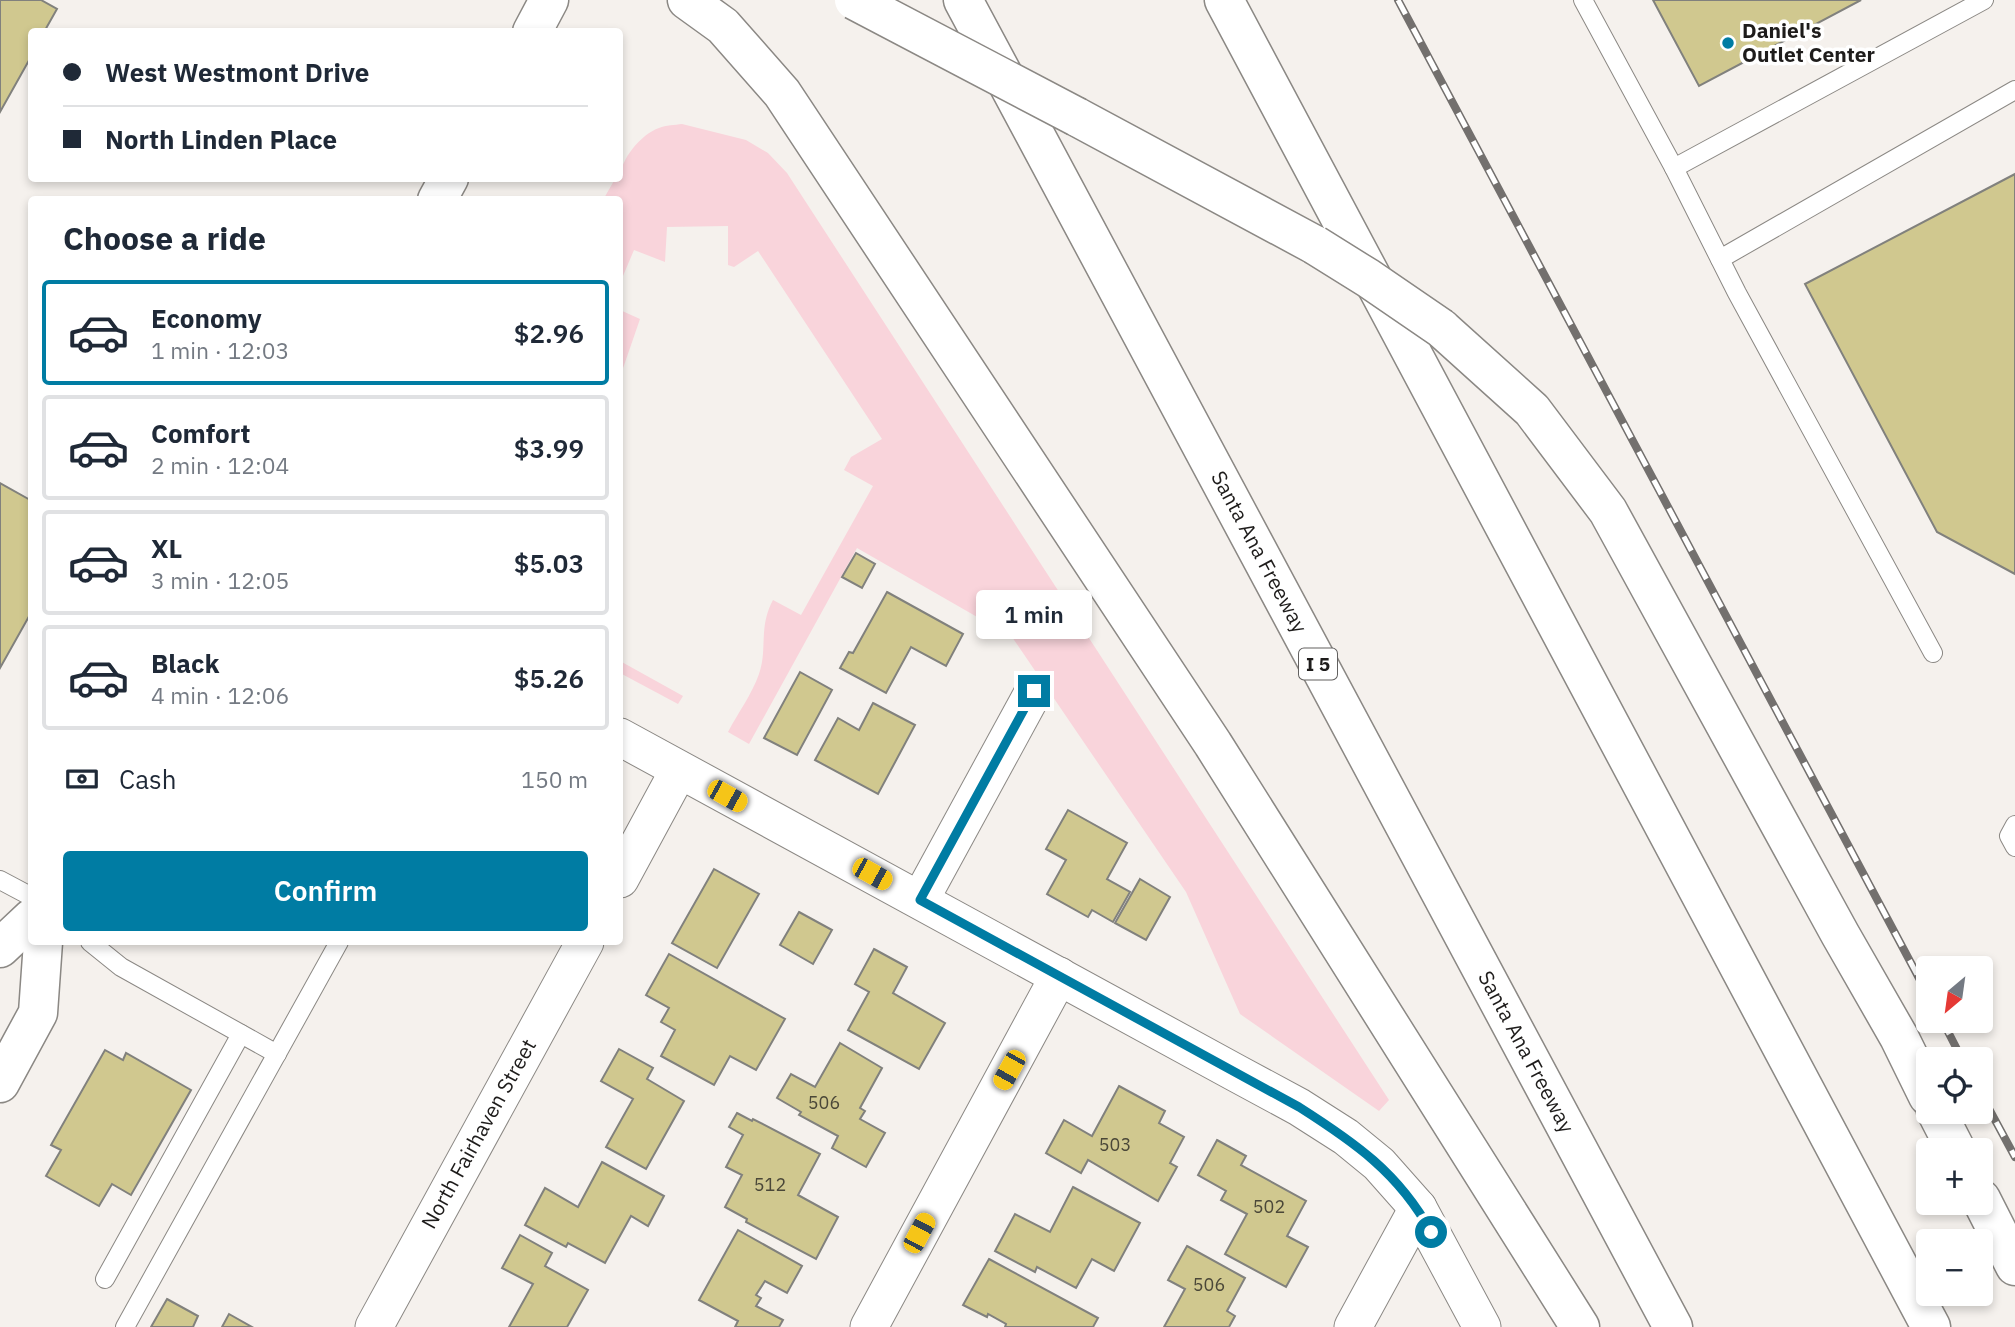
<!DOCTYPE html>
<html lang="en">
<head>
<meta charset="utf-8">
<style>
  body { margin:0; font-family:"IBM Plex Sans",sans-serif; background:#f6f6f7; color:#1f2937; height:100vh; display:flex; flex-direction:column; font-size:26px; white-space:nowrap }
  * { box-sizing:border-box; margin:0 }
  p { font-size:23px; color:#747a83 }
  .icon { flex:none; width:38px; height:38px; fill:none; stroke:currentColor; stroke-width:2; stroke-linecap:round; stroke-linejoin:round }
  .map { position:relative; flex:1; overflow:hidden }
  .side { position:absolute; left:28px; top:196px; width:595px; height:749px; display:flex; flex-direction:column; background:#fff; border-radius:7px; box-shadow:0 4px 10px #0003 }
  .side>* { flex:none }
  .hud { position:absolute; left:28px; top:28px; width:595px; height:154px; border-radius:7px; box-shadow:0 4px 10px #0003; display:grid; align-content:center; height:154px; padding:0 35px; background:#fff }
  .needle { width:46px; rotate:209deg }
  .controls { position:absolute; left:1916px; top:956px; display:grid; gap:14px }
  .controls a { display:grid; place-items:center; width:77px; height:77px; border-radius:7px; background:#fff; box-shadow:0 4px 10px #0003; font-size:35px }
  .end { position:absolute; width:32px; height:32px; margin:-16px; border:9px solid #007ca3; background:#fff; box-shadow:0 0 0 4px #fff }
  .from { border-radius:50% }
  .bubble { position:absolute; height:49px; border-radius:7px; background:#fff; box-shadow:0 4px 10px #0003; font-size:23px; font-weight:600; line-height:49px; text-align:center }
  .car { position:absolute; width:21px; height:42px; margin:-21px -10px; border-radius:9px; box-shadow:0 0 5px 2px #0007; background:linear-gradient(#f5c518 24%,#345 0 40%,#f5c518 0 76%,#345 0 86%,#f5c518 0) }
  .hud b { display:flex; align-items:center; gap:24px; height:66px; font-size:26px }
  .hud b+b { border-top:2px solid #e0e1e3 }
  .hud i { width:18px; height:18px; background:#1f2937 }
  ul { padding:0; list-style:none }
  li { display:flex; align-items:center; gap:21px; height:105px; margin:0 14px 10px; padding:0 21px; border:4px solid #e0e1e3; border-radius:7px }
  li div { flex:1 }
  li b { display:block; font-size:26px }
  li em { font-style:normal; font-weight:600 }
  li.active { border-color:#007ca3 }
  li>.icon { width:63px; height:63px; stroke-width:1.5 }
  h2 { padding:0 35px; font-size:32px; line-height:84px }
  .pay { display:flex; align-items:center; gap:18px; height:77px; padding:0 35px; font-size:26px }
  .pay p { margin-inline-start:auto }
  .primary-button { display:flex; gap:14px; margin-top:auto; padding:14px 35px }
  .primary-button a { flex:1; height:80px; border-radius:7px; background:#007ca3; color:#fff; font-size:28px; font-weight:600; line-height:80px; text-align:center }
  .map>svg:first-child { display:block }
</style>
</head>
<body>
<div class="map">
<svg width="2015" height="1327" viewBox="0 0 2015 1327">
  <rect width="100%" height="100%" fill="#f5f1ed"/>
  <g fill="#f9d4db">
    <path d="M682,124L746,140L768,153L787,173L1389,1100L1379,1111L1240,1014L1186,892L1012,637L857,548L749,744L728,732C738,713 752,694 759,674C768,648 758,628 773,600L801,615L873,486L844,470L851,457L882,439L758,251L734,267L728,265V226L667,227L665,262L634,250L620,283V200H603L615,179L620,178C620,160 641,134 659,128C666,125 675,125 682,124Z"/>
    <polygon points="620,310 640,319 620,377"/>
    <polygon points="620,661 683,696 678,704 620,673"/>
  </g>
  <g fill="#d0c88f" stroke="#81817d" stroke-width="2">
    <polygon points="0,0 41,0 57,9 44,32 32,32 32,55 0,112"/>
    <polygon points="1653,0 1861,0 1699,86"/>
    <polygon points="2015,174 2015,574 1937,532 1805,284"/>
    <polygon points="0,483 32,501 32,611 0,668"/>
    <polygon points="856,553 875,564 862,588 842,577"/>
    <polygon points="887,592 963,634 946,666 911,647 886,693 840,668 849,652 853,653"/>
    <polygon points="800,672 832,690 797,755 764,738"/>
    <polygon points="873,703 915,725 878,794 815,760 838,718 859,730"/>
    <polygon points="1068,810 1127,843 1107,879 1130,892 1113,922 1092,910 1088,917 1047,894 1066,860 1046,849"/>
    <polygon points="714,869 759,894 717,968 672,943"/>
    <polygon points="1140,879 1170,897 1146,940 1115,923"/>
    <polygon points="799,912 832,930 813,964 780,945"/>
    <polygon points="874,949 907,967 893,993 945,1023 919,1069 848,1030 869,992 855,984"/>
    <polygon points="669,954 785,1019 756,1070 730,1056 714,1085 661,1056 675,1030 661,1022 669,1008 646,995"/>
    <polygon points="840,1043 882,1068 860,1108 865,1111 860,1119 885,1133 866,1167 832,1148 838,1136 799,1115 801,1112 777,1098 791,1074 815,1087"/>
    <polygon points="619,1049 653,1068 647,1079 684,1101 646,1169 606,1147 633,1099 601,1081"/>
    <polygon points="105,1050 123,1060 126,1053 191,1090 131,1195 112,1184 99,1206 46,1176 61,1150 51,1145"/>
    <polygon points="1119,1086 1165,1111 1159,1123 1184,1137 1170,1163 1177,1167 1158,1201 1088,1160 1081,1173 1046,1153 1064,1120 1092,1136"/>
    <polygon points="737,1113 752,1121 753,1119 820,1154 798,1195 838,1217 816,1259 746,1222 747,1219 725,1207 742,1175 726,1167 743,1135 729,1127"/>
    <polygon points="1217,1140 1246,1156 1241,1165 1306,1201 1287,1236 1308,1247 1286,1287 1225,1254 1247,1214 1221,1200 1226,1191 1198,1175"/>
    <polygon points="602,1162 664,1196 648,1226 631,1216 605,1263 568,1243 566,1247 525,1225 545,1188 578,1207"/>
    <polygon points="1073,1187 1140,1223 1114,1271 1092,1259 1076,1288 1037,1267 1035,1272 995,1251 1015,1214 1050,1232"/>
    <polygon points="738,1230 802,1266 787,1293 765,1281 756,1295 761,1298 756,1306 783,1320 779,1327 735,1327 738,1321 699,1300"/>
    <polygon points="520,1235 552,1253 545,1266 588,1290 567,1327 509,1327 533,1284 502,1268"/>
    <polygon points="1187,1246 1245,1278 1227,1311 1235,1316 1229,1327 1164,1327 1185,1289 1168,1280"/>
    <polygon points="989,1259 1098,1318 1093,1327 1005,1327 1006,1324 988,1314 987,1317 963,1305"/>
    <polygon points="167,1299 198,1316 193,1327 151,1327"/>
    <polygon points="229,1314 252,1327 222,1327"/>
  </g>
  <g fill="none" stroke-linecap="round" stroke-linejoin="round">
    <g stroke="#8b8884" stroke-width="20">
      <g id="service">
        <polyline points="1583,0 1674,168 1984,0"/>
        <polyline points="1674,168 1737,293 1933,653"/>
        <polyline points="1720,259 2015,90"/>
        <polyline points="2015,825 2009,836 2015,847"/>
        <polyline points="0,880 32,897"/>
        <polyline points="90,942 121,967 277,1054"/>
        <polyline points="105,1279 241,1034"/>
        <polyline points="125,1327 339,942"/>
      </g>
    </g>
    <g stroke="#8b8884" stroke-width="39">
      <g id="minor">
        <polyline points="620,737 1236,1073 1299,1107 1346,1137 1379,1164 1418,1208 1482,1327"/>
        <polyline points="620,879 679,770"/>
        <polyline points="920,900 1034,691"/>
        <polyline points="374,1327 585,942"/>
        <polyline points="869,1327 1059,976"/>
        <polyline points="1353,1327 1418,1208"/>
      </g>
    </g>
    <g stroke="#8b8884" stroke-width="41">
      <g id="primary">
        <polyline points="532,32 549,0"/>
        <polyline points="437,200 449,178"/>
        <polyline points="0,948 32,918"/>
        <polyline points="0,1083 38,1013 43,942"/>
      </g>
    </g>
    <g stroke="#8b8884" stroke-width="41">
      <g id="motorway">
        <polyline points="687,0 723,26 782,93 1213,744 1580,1327"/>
        <polyline points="963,0 1673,1327"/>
        <polyline points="1224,0 1931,1327"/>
        <polyline points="1077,117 1315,245"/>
        <polyline points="1441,328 1532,410 1608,511 1840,934 1899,1037 1928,1096"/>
        <polyline points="1936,1111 1956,1150"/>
        <polyline points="1981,1199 2015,1266"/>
      </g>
    </g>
    <use href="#service" stroke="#fff" stroke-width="18"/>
    <use href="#minor" stroke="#fff" stroke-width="37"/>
    <use href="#primary" stroke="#fff" stroke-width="38"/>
    <use href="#motorway" stroke="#fff" stroke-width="38"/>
    <g stroke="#73706e" stroke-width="8">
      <g id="rail">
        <polyline points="1398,0 1928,995"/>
        <polyline points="1942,1020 1962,1059"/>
        <polyline points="1981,1094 2015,1157"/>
      </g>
    </g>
    <use href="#rail" stroke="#fff" stroke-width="5" stroke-dasharray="16" stroke-linecap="butt"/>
    <g stroke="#8b8884" stroke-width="41" stroke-linecap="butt">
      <g id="motorway-bridge">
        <polyline points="854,0 1077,117"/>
        <polyline points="1315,245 1368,278 1441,328"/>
      </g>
    </g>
    <use href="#motorway-bridge" stroke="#fff" stroke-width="38"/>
  </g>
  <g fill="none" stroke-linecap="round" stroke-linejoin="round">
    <path stroke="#007ca3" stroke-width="9" d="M1034,691L920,900L1299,1107C1354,1142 1399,1173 1431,1232"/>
  </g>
  <circle fill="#007ca3" stroke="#fff" stroke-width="2.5" cx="1728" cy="43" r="7"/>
  <g text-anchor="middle" stroke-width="7" stroke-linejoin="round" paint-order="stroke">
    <g font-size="18" fill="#4a4738">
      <text x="824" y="1109">506</text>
      <text x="1115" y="1151">503</text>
      <text x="770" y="1191">512</text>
      <text x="1269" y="1213">502</text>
      <text x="1209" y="1291">506</text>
    </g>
    <rect fill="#fff" stroke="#62605f" stroke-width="2" x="1299" y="648.5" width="38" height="31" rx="5"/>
    <g font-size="19" font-weight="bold" fill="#1e1c1b">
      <text x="1318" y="671">I 5</text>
    </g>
    <g font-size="21" font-weight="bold" fill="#1e1c1b" stroke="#fff" text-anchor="start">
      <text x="1742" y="38">Daniel's<tspan x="1742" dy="24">Outlet Center</tspan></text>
    </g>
    <g font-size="21" fill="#1e1c1b" stroke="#fff">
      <text transform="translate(1259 552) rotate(62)" y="7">Santa Ana Freeway</text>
      <text transform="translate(1526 1052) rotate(62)" y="7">Santa Ana Freeway</text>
      <text transform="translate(479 1134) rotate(-61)" y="7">North Fairhaven Street</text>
    </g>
  </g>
</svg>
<div class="controls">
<a><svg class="needle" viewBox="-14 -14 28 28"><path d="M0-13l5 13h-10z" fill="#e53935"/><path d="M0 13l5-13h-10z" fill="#747a83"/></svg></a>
<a><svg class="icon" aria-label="locate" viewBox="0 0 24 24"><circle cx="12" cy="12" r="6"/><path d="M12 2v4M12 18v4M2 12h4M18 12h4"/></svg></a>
<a>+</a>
<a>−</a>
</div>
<i class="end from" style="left:1431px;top:1232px"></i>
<i class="end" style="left:1034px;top:691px"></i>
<div class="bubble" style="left:976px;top:590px;width:116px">1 min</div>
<i class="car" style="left:727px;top:796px;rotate:119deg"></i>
<i class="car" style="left:872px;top:874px;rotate:119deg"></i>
<i class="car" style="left:1009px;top:1070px;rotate:209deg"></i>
<i class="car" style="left:919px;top:1233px;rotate:28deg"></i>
<div class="hud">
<b><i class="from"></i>West Westmont Drive</b>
<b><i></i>North Linden Place</b>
</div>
<section class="side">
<h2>Choose a ride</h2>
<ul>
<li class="active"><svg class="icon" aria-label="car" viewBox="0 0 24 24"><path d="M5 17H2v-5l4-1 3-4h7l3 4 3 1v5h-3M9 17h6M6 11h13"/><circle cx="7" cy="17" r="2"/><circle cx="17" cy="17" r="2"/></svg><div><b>Economy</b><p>1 min · 12:03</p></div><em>$2.96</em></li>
<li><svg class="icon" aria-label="car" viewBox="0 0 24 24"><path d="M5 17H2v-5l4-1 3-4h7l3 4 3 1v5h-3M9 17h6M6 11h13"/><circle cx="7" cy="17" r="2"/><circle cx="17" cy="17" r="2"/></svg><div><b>Comfort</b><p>2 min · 12:04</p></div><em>$3.99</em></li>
<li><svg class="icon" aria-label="car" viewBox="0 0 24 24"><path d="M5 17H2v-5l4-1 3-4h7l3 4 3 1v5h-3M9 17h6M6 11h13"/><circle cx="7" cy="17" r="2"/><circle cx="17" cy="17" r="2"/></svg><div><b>XL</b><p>3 min · 12:05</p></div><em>$5.03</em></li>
<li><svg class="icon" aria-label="car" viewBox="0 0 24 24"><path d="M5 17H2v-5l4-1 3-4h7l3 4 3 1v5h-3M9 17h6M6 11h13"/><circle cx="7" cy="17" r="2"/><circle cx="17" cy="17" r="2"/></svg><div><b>Black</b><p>4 min · 12:06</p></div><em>$5.26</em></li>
</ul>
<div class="pay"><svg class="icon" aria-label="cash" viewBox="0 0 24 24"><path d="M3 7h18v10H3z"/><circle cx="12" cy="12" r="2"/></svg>Cash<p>150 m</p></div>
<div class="primary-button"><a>Confirm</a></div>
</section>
</div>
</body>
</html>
